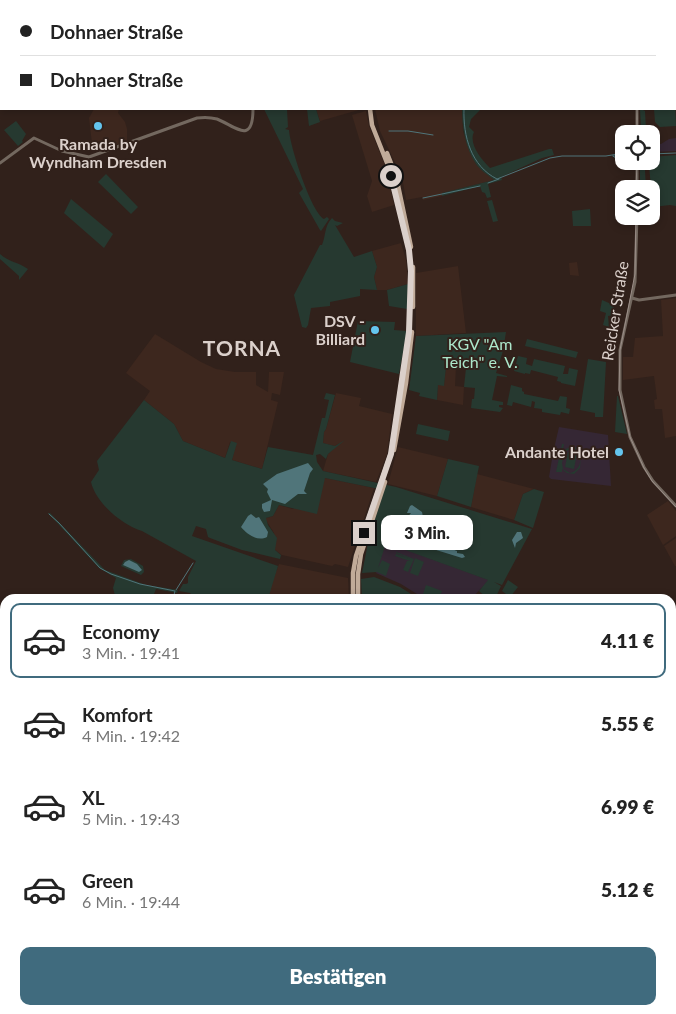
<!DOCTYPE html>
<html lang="de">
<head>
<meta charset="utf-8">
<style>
  body { margin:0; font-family:Lato,sans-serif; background:#f2f2f2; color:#222; height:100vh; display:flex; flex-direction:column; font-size:19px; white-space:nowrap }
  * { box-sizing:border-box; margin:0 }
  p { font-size:16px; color:#767676 }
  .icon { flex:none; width:28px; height:28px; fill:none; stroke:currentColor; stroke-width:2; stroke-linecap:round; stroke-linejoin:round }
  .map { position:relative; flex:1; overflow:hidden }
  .drawer { position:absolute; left:0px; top:594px; width:676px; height:421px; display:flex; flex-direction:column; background:#fff; border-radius:15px 15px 0 0; box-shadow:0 2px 8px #0003 }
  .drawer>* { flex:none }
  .top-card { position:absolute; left:0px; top:0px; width:676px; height:110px; box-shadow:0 2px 8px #0003; display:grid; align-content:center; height:110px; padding:0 20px; background:#fff }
  .tools { position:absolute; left:615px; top:125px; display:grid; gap:10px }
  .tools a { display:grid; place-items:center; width:45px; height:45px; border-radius:10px; background:#fff; box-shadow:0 2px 8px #0003; font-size:25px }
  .end { position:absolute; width:22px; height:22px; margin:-11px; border:6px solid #dbd0cb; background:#111; box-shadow:0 0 0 2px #111 }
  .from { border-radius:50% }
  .bubble { position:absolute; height:35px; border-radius:10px; background:#fff; box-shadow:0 2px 8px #0003; font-size:16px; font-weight:800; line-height:35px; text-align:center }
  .top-card b { display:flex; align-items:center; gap:18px; height:48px; font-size:19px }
  .top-card b+b { border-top:1px solid #e0e0e0 }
  .top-card i { width:12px; height:12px; background:#222 }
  ul { padding:9px 0 0; list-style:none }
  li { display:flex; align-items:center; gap:15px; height:75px; margin:0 10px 8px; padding:0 10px; border:2px solid transparent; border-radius:10px }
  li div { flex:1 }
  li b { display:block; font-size:19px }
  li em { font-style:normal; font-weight:800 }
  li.current { border-color:#406b7e }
  li>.icon { width:45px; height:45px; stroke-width:1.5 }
  .action { display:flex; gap:10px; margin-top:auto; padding:10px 20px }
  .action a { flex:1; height:58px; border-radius:10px; background:#406b7e; color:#fff; font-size:20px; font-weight:800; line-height:58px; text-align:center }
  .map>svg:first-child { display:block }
</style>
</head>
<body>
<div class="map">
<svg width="676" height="1014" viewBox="0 0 676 1014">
  <rect width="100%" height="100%" fill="#31211b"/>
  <g fill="#3d271e">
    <polygon points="94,109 119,109 118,113 125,122 127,129 127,141 93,152 89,118"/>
    <polygon points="316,109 362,109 320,121"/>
    <polygon points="375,109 462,109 463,131 468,147 476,164 494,180 442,193 442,196 423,200 422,197 406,200 402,177 380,131"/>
    <polygon points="366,111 369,126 386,168 394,205 372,212 367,196 372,181 352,115"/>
    <polygon points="401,243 406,260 408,284 387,290 377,290 374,277 377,267 372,251"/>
    <polygon points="577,262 579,276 570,275 569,263"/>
    <polygon points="458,266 466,333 416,336 416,273"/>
    <polygon points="676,298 676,436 665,438 662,409 655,409 654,400 657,399 654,376 623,380 623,357 633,357 635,338 663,336 661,300"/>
    <polygon points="155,334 201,362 216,369 235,372 256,372 256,385 268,392 269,372 284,372 280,395 272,393 271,400 278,402 262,469 232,460 236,443 230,442 225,458 183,441 174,424 144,400 150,391 126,373"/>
    <polygon points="446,367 456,367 455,386 464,387 463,405 437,400 438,385 444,385"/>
    <polygon points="336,393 361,398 359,406 392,414 387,454 376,482 323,471 328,454 340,443 335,446 323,443 324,432 326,429"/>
    <polygon points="398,447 448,459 437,496 388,484"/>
    <polygon points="477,474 534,489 523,494 514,520 471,507"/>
    <polygon points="325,478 374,488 348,567 335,564 332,566 282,555 275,550 274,533 266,520 266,518 273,516 279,505 293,509"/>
    <polygon points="668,501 676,511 676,536 663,545 647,515"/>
    <polygon points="676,538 676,566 675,566 664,546"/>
    <polygon points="279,564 348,578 349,599 268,599 270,587"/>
    <polygon points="0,696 5,698 5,769 0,767"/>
    <polygon points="671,941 672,947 676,948 676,977 671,996"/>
    <polygon points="84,1010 187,1010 188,1014 85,1014"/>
    <polygon points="197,1010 320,1010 320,1014 198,1014"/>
    <polygon points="612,1010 667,1010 666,1014 611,1014"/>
  </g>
  <g fill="#352734">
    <polygon points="676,138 676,151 651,152 651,139 658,139 659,144 661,144 669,139"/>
    <polygon points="559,427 608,435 611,486 551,479 549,477 553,453"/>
    <polygon points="385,542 489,580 471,599 425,599 401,584 376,573"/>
    <polygon points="676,630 676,680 671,680 671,632"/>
  </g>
  <g fill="#263930" fill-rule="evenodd">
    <polygon points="0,0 93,0 1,1 1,13"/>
    <polygon points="675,98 676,126 660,127 655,122 654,109 675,109"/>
    <path d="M264,109H287L288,127L285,129L289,130C290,146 311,212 324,219L327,217L329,219L321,231L320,230L299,193L303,189Z"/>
    <polygon points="307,109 316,109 320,122 309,126"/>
    <path d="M462,109L480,110L471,119L469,127L474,132C468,144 482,160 490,168L549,149H552L554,155L542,158L501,177L502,180L488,184L491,197L487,198L485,193L482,192L480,186L442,196V193L494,180C488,175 480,170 476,164C465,148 462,126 462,109Z"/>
    <polygon points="640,109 644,109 643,110 645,111 646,129 641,129"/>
    <polygon points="16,121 26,134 22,141 23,142 18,146 4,130"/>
    <polygon points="676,155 676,206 670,205 653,207 649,166 651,157"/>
    <polygon points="640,161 647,168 645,170 646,189 640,189"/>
    <polygon points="106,174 138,207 131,214 98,182"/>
    <polygon points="71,199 113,234 104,248 64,213"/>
    <polygon points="492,200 498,221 493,222 487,201"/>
    <polygon points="590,209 591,226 573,226 572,211"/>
    <path d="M332,218L335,221L343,223L337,226L335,225L354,257L372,251L377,267L374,277L377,290L360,289V296L330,302V306L311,308L308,325L306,328L302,327L294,295L320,245H322C326,235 324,227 332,218Z"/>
    <path d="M0,254C9,262 18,262 28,269L19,280V276L0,259Z"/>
    <polygon points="408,284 407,309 389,306 387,290"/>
    <polygon points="602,300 609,303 610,301 614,303 614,315 608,316 609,327 603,325 606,313 600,311"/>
    <polygon points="358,321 395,322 394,330 407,331 399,374 350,362"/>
    <polygon points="506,332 503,351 496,373 507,376 507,377 497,376 492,400 503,402 503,405 499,405 499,407 503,408 500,412 471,408 472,399 474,399 475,388 464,387 466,368 446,367 444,386 438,385 437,400 419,396 420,393 409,390 416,336"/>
    <polygon points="527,339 578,352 576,358 525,346"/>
    <polygon points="518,356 527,358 526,364 532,366 534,359 565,366 563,374 568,374 569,368 578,370 575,386 561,383 561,382 557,381 558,377 531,370 530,374 525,373 525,374 514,371"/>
    <polygon points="588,359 606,362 603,417 595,417 595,413 580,410"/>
    <polygon points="511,385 522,388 522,391 524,392 524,394 558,401 560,396 567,397 566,408 570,409 569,414 561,412 560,415 542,412 542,409 534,408 535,402 532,401 531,407 513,402 512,406 507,405"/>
    <path d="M326,393L335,395L326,429L324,432L323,443L335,446L345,440L328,454L326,459L320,454L316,455L317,462L323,471L396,487L532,529L502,585L494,582L501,586L495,599H488L479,591L488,580L386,543L378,568L382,560L390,564L386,576L377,572L362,573L369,538L384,490L325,478L317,514L279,505L273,516L266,518L268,525L277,538L275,550L281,555L280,559L242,550L210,538L208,537L206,529L196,526L192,536L278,566L268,599H196L190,593L179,591L183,584H186L188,583V577L196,561L142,531C122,525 96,503 91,482L99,470L97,461L144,400L174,424L183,441L225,458L231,441L237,443L232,460L262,469L268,447L313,455L322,418H325L329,400L324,399Z"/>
    <polygon points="617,396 618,396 627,434 615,432"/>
    <polygon points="418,424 450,431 448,441 416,434"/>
    <path d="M562,444H564L562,453C568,445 577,444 581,454L580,468L574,474L567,473L562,469V472H556ZM572,448L578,450C583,459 580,471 570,473L563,469L562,463L565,452Z"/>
    <polygon points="568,452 577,453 574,469 565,467"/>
    <polygon points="448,459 479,466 471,507 437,496"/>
    <polygon points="534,489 544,492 533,528 514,520 523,494"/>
    <polygon points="48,513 50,513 105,570 146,585 178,590 177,593 156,589 152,599 147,599 137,595 137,597 143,599 116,599 113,588 116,578 99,568"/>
    <polygon points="396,552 414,559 408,572 403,570 407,561 410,561 395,556 396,554 410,559 396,553"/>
    <polygon points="415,558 424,562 418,576 410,573"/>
    <polygon points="131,559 143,566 144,572 141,575 121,566 124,560"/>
    <polygon points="374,577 400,587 419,599 362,599 361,579"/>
    <polygon points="508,580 518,587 510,597 502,591"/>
    <polygon points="426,585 442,591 439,599 423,594"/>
    <rect x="671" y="875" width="5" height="23"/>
    <polygon points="676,906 676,932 673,933 671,907"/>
    <polygon points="0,970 5,974 5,993 0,999"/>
    <polygon points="353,1010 377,1010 377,1014 352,1014"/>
    <polygon points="586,1010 612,1010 611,1014 586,1014"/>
  </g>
  <g fill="#50757a">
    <polygon points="308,463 313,469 310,473 304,491 307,494 298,494 285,504 272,500 270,511 264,512 262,508 262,504 271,500 267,492 268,489 263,484 277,474"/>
    <path d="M412,505L422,512L423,517L427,521L426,524C430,528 429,531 431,536C434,542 450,548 457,551V553L463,554L465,557L462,558L433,549L435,547L434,546L426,547L412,538H410V540L407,539V535L405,536L399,532V527L411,513H407L410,506Z"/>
    <path d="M251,514L256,518L259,517L268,532L267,537C257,542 247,534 241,527L248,516Z"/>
    <polygon points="517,532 521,532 523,538 516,543 515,548 512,540"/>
    <polygon points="129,560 137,564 142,570 139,572 123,565 125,562"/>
  </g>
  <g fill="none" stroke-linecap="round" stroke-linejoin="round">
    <g stroke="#50757a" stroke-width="1">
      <polyline points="308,0 309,1"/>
      <polyline points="166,1 170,0"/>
      <polyline points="466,1 466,0"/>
      <path d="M464,109C463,136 471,166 497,179L550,158L562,156H606L624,153"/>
      <polyline points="389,131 408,131 433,135"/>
      <polyline points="651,154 676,153"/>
      <polyline points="613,156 617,159 624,157"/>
      <polyline points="613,156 624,156"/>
      <polyline points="488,183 499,179"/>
      <polyline points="423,198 480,186"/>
      <polyline points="49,514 59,523 100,568 111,574 140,584 175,591 173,599"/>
      <polyline points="176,590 193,563"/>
      <polyline points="671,618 676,615"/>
      <polyline points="0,870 4,865 5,866"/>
    </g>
    <g stroke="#73685f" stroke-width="3">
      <polyline points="634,0 634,1"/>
      <polyline points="290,1 291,0"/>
      <polyline points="637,109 637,134"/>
      <path d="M0,163L34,138L62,151L89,157L197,118C204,117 210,117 217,119C235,126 253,146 253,109"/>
      <polyline points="637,189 637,161"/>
      <polyline points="637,216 635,282 620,350 620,390 630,437 644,467 653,481 676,506"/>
      <polyline points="632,298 639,300 676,295"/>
      <polyline points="0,788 5,790"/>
      <polyline points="193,1010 193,1014"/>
    </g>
    <g stroke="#c1ab99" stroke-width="4.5">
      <polyline points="390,1 391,0"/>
      <polyline points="387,153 396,176 411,247"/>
      <polyline points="413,307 413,267"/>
      <polyline points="394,450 406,383 412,332"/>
      <polyline points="353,599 353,573 356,556 391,453 409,332 411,271 409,250 389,168 372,125 370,109"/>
      <polyline points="358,599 358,574 361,554 385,482"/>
      <polyline points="0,798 5,801"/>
      <polyline points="671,935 676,935"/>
      <polyline points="327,1014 327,1010"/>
      <polyline points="330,1014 331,1010"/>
    </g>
    <g stroke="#9b8e88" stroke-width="1">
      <polyline points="635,0 635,1"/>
      <polyline points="637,109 637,134"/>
      <polyline points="636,189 637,161"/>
      <polyline points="636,216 635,274 620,350 619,390 630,437 644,468 652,481 676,507"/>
      <polyline points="671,788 676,788"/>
    </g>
  </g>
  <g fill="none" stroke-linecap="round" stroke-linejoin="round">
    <polyline stroke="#dbd0cb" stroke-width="6" points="364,533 391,454 409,332 411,271 409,250 391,176"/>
  </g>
  <g fill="#64c5ee" stroke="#31211b" stroke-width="2">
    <circle cx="98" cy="126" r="5"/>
    <circle cx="375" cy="330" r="5"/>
    <circle cx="619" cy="452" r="5"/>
  </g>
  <g text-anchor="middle" stroke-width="4" stroke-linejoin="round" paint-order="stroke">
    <g font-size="16" font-weight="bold" fill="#dbd0cb" stroke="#31211b" text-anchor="end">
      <text x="98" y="150" text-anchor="middle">Ramada by<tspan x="98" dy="18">Wyndham Dresden</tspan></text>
      <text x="365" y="327">DSV -<tspan x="365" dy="18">Billiard</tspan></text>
      <text x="609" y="458">Andante Hotel</text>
    </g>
    <g font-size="16" fill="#dbd0cb" stroke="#31211b">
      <text transform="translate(615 311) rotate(-81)" y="6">Reicker Straße</text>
    </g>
    <g font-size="16" fill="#ace7cb" stroke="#31211b">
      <text x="480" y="350">KGV "Am<tspan x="480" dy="18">Teich" e. V.</tspan></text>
    </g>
    <g font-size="21" font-weight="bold" letter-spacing="1" fill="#dbd0cb" stroke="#31211b">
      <text x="242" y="356">TORNA</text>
    </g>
  </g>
</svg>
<div class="tools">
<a><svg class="icon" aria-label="locate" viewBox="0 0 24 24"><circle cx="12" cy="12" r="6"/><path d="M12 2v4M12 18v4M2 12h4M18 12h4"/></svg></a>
<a><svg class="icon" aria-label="layers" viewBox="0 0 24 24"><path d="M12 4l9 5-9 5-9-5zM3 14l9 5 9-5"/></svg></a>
</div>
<i class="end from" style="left:391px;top:176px"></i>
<i class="end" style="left:364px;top:533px"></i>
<div class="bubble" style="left:381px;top:515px;width:92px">3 Min.</div>
<div class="top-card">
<b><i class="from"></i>Dohnaer Straße</b>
<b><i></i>Dohnaer Straße</b>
</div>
<section class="drawer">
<ul>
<li class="current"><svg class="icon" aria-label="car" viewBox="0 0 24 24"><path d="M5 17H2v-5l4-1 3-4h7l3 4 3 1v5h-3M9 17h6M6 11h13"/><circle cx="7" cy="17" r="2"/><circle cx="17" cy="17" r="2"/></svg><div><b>Economy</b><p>3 Min. · 19:41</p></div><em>4.11 €</em></li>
<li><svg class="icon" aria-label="car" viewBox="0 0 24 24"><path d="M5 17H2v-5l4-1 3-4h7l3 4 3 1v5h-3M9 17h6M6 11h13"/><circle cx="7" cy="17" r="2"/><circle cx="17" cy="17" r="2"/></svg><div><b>Komfort</b><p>4 Min. · 19:42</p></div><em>5.55 €</em></li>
<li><svg class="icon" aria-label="car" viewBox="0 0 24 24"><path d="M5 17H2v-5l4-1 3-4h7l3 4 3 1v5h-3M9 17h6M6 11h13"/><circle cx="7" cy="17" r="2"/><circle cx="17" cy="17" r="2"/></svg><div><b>XL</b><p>5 Min. · 19:43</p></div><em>6.99 €</em></li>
<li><svg class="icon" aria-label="car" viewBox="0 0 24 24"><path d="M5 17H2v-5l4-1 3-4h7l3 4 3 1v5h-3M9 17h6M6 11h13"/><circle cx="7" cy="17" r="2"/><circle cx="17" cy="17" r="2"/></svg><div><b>Green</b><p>6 Min. · 19:44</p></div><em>5.12 €</em></li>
</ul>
<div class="action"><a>Bestätigen</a></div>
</section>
</div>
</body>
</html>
